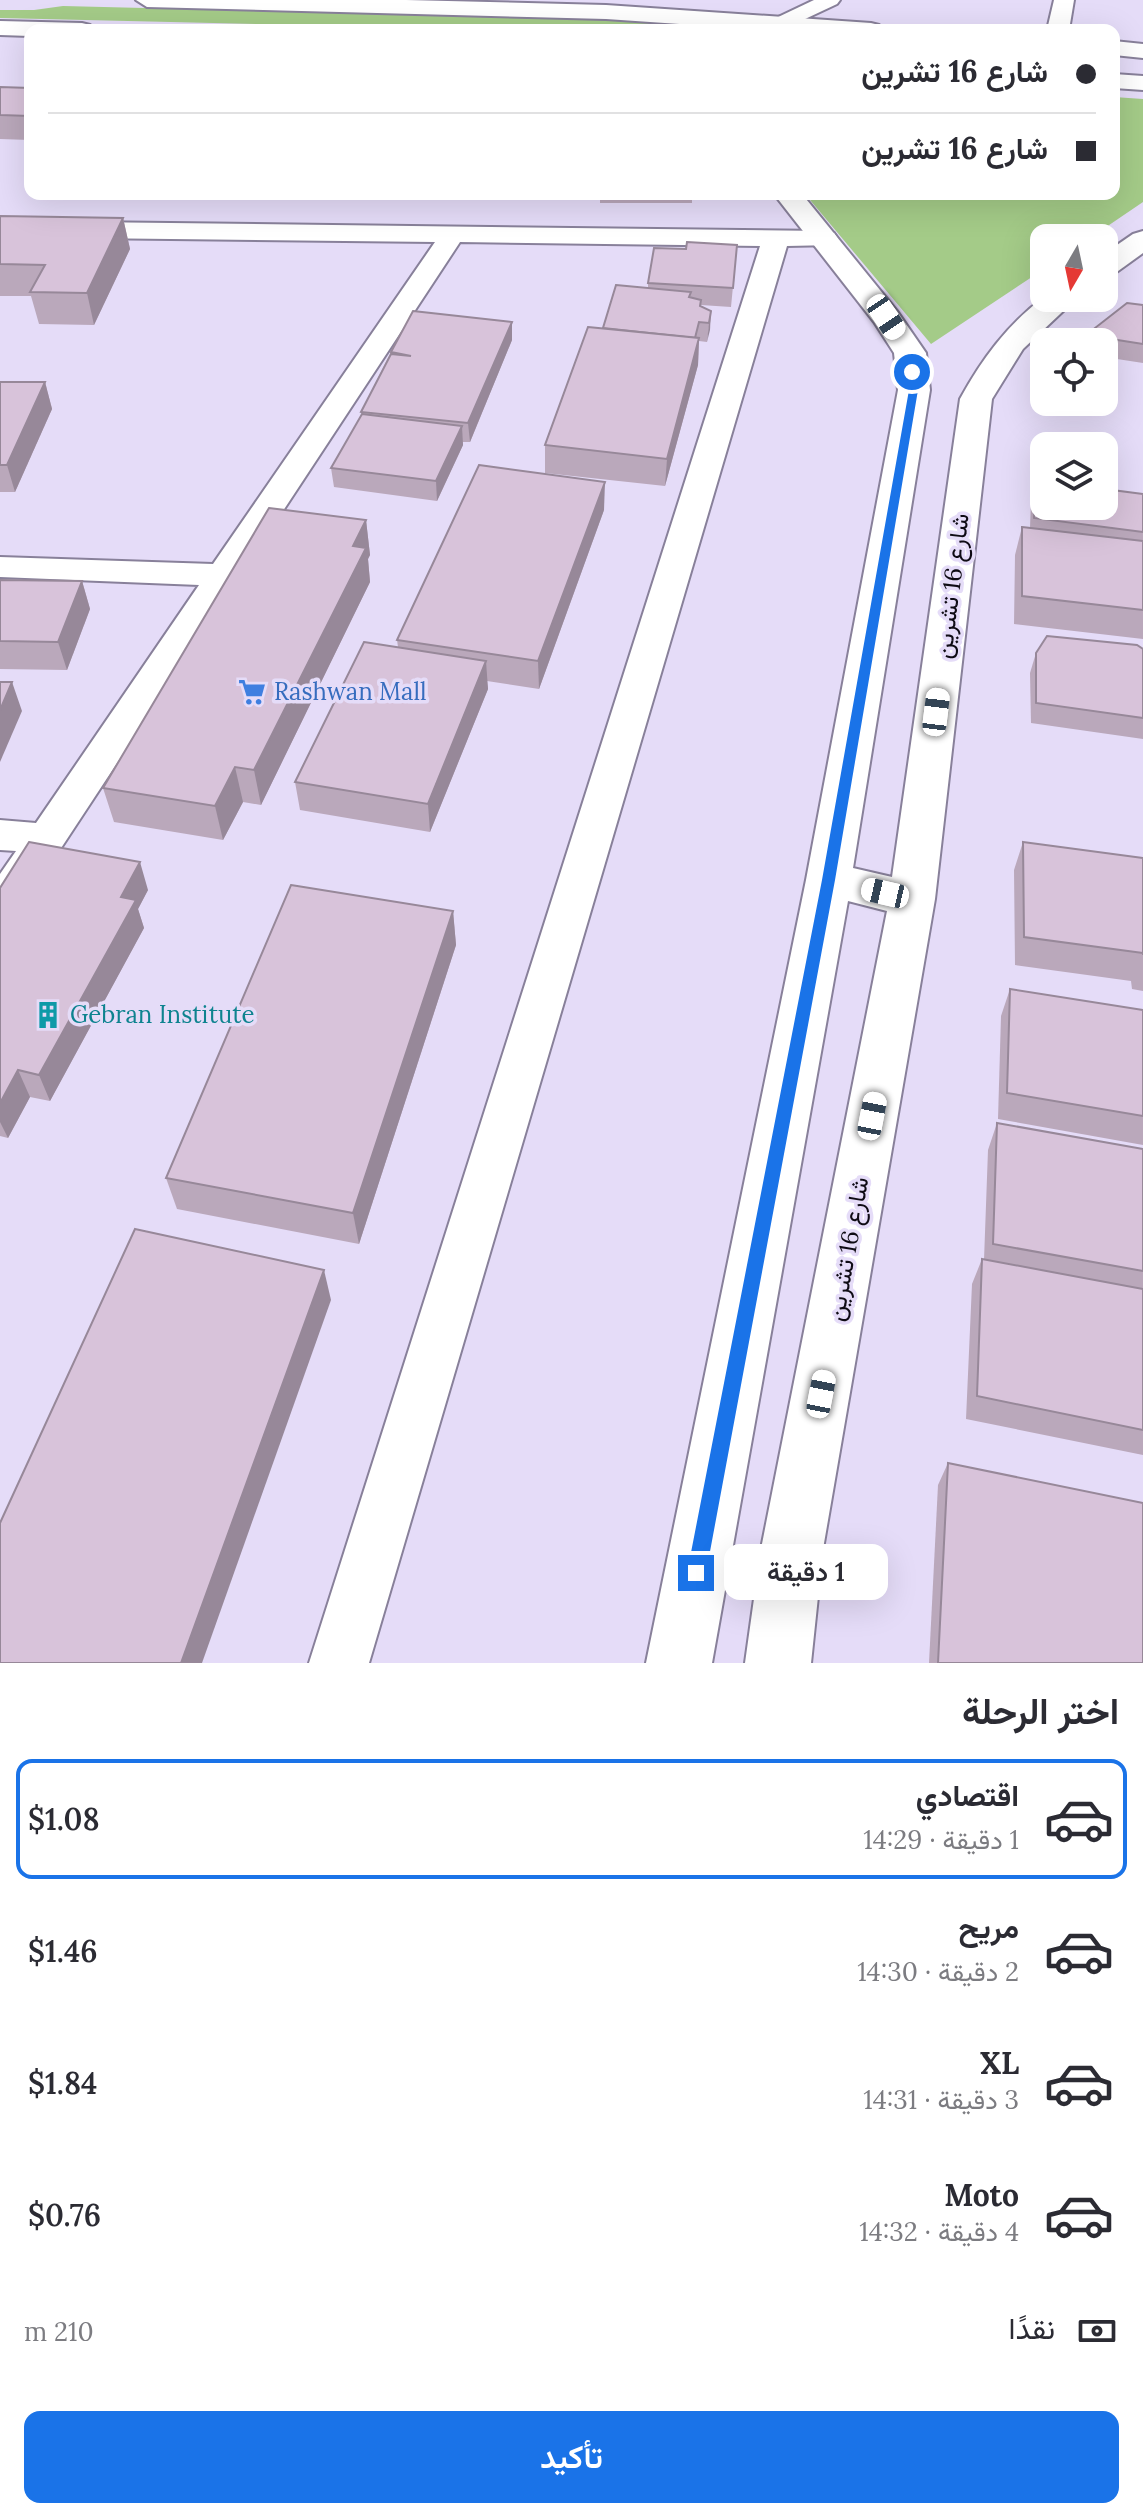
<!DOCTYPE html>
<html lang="ar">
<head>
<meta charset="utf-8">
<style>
  body { margin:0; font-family:Lora,Vazirmatn,serif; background:#f7f7f7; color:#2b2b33; direction:rtl; height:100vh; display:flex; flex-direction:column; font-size:30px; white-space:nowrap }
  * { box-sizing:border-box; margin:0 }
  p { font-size:26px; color:#7c7c81 }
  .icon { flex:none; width:44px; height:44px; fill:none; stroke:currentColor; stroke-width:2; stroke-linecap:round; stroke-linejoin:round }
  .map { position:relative; height:1663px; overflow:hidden; direction:ltr }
  .sheet { display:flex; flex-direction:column; background:#fff; flex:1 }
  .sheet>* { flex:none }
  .banner { position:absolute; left:24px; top:24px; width:1096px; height:176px; border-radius:16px; box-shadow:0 8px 32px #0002; direction:rtl; display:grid; align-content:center; height:176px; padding:0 24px; background:#fff }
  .needle { width:52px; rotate:189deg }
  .controls { position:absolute; left:1030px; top:224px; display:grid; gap:16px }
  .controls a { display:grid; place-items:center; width:88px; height:88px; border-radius:16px; background:#fff; box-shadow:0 8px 32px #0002; font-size:40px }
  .end { position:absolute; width:36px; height:36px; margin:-18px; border:10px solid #1a73e8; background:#fff; box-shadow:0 0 0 4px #fff }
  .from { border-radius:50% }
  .bubble { position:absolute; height:56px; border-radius:16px; background:#fff; box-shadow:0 8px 32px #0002; font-size:26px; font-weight:600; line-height:56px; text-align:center; direction:rtl }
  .car { position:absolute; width:24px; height:48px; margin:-24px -12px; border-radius:10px; box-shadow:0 0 6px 2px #0007; background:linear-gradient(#fff 24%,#345 0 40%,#fff 0 76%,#345 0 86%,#fff 0) }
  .banner b { display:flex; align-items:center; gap:28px; height:76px; font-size:30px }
  .banner b+b { border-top:2px solid #e1e1e2 }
  .banner i { width:20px; height:20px; background:#2b2b33 }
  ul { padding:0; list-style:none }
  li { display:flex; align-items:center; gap:24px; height:120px; margin:0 16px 12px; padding:0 8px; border:4px solid transparent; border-radius:16px }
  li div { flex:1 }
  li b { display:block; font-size:30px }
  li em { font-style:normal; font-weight:600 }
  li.active { border-color:#1a73e8 }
  li>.icon { width:72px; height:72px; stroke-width:1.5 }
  h2 { padding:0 24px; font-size:36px; line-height:96px }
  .pay { display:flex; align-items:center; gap:20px; height:88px; padding:0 24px; font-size:30px }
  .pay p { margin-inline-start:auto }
  .primary-button { display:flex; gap:16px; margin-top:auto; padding:16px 24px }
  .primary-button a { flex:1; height:92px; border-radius:16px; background:#1a73e8; color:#fff; font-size:32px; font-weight:600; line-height:92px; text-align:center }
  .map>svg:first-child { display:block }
</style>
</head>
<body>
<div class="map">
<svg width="1143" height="1663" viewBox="0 0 1143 1663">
  <rect width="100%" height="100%" fill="#e5dcf8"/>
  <g fill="#a4cb88">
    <polygon points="63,6 604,19 753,30 507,30 0,18 0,10 34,10"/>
    <polygon points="1114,97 1143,99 1143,202 1090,238 1044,238 1044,269 931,344 805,194 1114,194"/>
  </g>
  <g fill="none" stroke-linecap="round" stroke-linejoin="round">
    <g stroke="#88809a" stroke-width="4">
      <g id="street">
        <polygon points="814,0 840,0 837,4 788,27 774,27 771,23 774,19"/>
        <polygon points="1054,0 1074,0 1069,30 1047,30"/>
        <polygon points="0,221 825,231 834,233 838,239 834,245 787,246 369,1663 309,1663 760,246 460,242 15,918 0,923 0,874 16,851 0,850 0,820 36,823 199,585 0,577 0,557 213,564 435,242 0,237"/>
      </g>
    </g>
    <g stroke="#88809a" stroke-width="4">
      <g id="secondary">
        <path d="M774,194H802L897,311L926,353L930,390L853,868L892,877L960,399C982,359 1007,325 1044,297L1077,298L1023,349L992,399L935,899L823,1549L811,1663H745L761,1549L887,911L848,901L712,1663H646L806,880L898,390L894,353L874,322Z"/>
        <polygon points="1143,231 1143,253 1114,274 1104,277 1104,254 1133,234"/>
      </g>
    </g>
    <g stroke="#88809a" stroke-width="4">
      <g id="primary">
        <polygon points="136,0 406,0 606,5 871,23 879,25 883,30 769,30 606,19 147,7"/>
        <polygon points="0,21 82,23 90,25 94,30 30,30 30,36 0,35"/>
        <polygon points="1114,41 1143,44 1143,58 1114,55"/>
        <polygon points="1114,74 1143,76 1143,90 1114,88"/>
      </g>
    </g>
    <use href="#street" fill="#fff" fill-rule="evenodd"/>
    <use href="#secondary" fill="#fff" fill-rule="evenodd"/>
    <use href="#primary" fill="#fff" fill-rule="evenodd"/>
  </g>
  <g fill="#baa8bb">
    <polygon points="0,87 30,88 30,140 0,139"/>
    <rect x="600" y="194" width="92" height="9"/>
    <polygon points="0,216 123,218 130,249 94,325 39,324 31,296 0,296"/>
    <polygon points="737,245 731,307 701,305 701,306 711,311 707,342 699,341 698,365 665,486 545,473 545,445 603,328 648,288 648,283 686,249"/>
    <polygon points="1143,305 1143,363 1104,357 1104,342 1085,342 1086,335"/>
    <polygon points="512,322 512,340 470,442 463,442 463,445 437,501 334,487 331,468 362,414 361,412 391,352"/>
    <polygon points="0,382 45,382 52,409 15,492 0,492"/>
    <polygon points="1036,481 1143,494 1143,639 1014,624 1015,555 1022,527 1030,528 1031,501"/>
    <polygon points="604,510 539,689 487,681 488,689 430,832 300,810 295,782 398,647 397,640"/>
    <polygon points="366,520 370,555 368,559 370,582 261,805 243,802 223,840 114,822 103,788"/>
    <polygon points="0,580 82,581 90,609 67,670 0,669"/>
    <polygon points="1143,649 1143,739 1031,723 1030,673 1036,653"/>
    <polygon points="1023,842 1143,858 1143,991 1132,989 1131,981 1015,965 1014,870"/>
    <polygon points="0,888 148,890 138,909 144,928 50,1101 30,1097 8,1138 0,1136"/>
    <polygon points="453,911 456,945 359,1244 177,1209 166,1178"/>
    <polygon points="1010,989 1143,1010 1143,1145 998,1119 1001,1016"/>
    <polygon points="997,1123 1143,1149 1143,1455 966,1419 972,1284 982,1259 984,1260 988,1150"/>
    <polygon points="948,1463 1143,1663 929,1663 938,1485"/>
  </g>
  <g fill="#978899">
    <polygon points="123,218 130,249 94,325 87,293"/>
    <polygon points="711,311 710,330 707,342 709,323"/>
    <polygon points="512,322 512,340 470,442 468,423"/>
    <polygon points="699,338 698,365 665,486 667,459"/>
    <polygon points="45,382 52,409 15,492 7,465"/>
    <polygon points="462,426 463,445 437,501 436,481"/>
    <polygon points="605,482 604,510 539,689 538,661"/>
    <polygon points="366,520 370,555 368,559 370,582 261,805 254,770 353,546"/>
    <polygon points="82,581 90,609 67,670 58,642"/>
    <polygon points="486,661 488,689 430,832 428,804"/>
    <polygon points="12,682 22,711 0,762 0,710"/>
    <polygon points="235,767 243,802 223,840 215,806"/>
    <polygon points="140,862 148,890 138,909 144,928 50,1101 39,1075 121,897"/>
    <polygon points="453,911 456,945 359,1244 353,1213"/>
    <polygon points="18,1070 30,1097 8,1138 0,1122 0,1103"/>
    <polygon points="324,1270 331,1300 202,1663 181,1663"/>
  </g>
  <g fill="#d8c3da" stroke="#978899" stroke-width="2">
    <polygon points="0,87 30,88 30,116 0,115"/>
    <polygon points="0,216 123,218 87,293 30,292 45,265 0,264"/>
    <polygon points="687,242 737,245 733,288 648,283 654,248 686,249"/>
    <polygon points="616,285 691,292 689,297 701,300 700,306 711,311 709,323 699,322 695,338 603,328"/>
    <polygon points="1127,303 1143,305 1143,344 1086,335"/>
    <polygon points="413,311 512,322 468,423 361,412 391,354 411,356 391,352"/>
    <polygon points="588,327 699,338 667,459 545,445"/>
    <polygon points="0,382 45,382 7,465 0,465"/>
    <polygon points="362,414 462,426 436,481 331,468"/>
    <polygon points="479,465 605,482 538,661 397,640"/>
    <polygon points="1036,481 1044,482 1044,506 1104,506 1104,489 1143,494 1143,532 1034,518"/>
    <polygon points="269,508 366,520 353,546 366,548 254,770 235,767 215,806 103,788"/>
    <polygon points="1022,527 1143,541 1143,610 1022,596"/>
    <polygon points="0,580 82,581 58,642 0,641"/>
    <polygon points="1047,636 1137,645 1143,649 1143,718 1036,703 1036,653"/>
    <polygon points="364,642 486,661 428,804 295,782"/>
    <polygon points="0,682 12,682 0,710"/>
    <polygon points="29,842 140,862 121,897 136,900 39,1075 18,1070 0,1103 0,888"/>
    <polygon points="1023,842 1143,858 1143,955 1143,953 1024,937"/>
    <polygon points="291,885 453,911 353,1213 166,1178"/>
    <polygon points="1010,989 1143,1010 1143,1116 1007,1093"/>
    <polygon points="997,1123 1143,1149 1143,1271 993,1244"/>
    <polygon points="135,1229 324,1270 181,1663 0,1663 0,1523"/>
    <polygon points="982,1259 1143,1289 1143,1430 977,1396"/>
    <polygon points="948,1463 1143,1503 1143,1663 938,1663"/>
  </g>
  <polygon fill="#1a73e8" points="908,370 917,372 918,390 835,880 706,1573 703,1580 696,1582 690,1580 687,1573 822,880 909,390"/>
  <defs>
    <g id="supermarket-bare" transform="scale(2.16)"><path d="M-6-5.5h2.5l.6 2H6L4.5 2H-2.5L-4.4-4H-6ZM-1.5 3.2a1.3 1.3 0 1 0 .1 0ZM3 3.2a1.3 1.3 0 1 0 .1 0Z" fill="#3f7fe0" stroke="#e5dcf8" stroke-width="2.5" paint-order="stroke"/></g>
    <g id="building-bare" transform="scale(2.16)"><path d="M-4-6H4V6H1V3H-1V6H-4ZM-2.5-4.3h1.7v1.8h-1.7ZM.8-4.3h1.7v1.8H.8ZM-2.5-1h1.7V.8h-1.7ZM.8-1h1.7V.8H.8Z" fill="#0f9aa8" stroke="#e5dcf8" stroke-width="2.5" paint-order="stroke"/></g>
  </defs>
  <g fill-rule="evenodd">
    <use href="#supermarket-bare" x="252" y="692"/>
    <use href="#building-bare" x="48" y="1015"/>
  </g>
  <g text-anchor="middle" stroke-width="7" stroke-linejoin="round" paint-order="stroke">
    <g font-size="24" fill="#0e0b14" stroke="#e5dcf8">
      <text transform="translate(952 586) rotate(-83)" y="8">شارع 16 تشرين</text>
      <text transform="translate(848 1249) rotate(-80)" y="8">شارع 16 تشرين</text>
    </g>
    <g font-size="24" fill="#366cbe" stroke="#e5dcf8" text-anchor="start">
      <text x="274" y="700">Rashwan Mall</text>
    </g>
    <g font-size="24" fill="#0d838f" stroke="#e5dcf8" text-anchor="start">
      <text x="70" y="1023">Gebran Institute</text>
    </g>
  </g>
</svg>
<div class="controls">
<a><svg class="needle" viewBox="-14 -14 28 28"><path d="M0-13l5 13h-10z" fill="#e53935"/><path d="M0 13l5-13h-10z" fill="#7c7c81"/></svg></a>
<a><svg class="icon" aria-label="locate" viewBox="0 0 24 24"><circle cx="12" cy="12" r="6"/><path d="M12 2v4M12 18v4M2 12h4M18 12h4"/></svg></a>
<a><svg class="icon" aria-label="layers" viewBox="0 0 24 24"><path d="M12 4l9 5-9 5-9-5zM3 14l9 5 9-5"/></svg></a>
</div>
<i class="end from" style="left:912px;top:372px"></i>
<i class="end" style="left:696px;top:1573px"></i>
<div class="bubble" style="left:724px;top:1544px;width:164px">1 دقيقة</div>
<i class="car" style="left:886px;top:317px;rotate:146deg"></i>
<i class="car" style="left:936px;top:712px;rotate:7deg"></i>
<i class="car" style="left:885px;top:893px;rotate:283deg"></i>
<i class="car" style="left:872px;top:1116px;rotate:11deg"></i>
<i class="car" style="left:821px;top:1394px;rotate:11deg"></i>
<div class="banner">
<b><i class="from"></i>شارع 16 تشرين</b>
<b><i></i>شارع 16 تشرين</b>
</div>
</div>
<section class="sheet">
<h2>اختر الرحلة</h2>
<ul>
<li class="active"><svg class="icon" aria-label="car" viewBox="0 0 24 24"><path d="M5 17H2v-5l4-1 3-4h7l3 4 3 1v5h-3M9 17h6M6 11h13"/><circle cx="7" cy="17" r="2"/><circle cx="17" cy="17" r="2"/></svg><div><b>اقتصادي</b><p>1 دقيقة · 14:29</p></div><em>$1.08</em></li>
<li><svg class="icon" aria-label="car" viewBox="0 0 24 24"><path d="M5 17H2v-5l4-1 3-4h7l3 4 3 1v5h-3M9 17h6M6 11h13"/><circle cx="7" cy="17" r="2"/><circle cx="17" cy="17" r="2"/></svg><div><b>مريح</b><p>2 دقيقة · 14:30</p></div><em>$1.46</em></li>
<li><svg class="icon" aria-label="car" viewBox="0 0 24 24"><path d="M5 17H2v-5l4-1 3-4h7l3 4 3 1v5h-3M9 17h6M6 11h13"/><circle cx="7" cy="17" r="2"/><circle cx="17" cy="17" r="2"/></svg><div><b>XL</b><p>3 دقيقة · 14:31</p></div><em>$1.84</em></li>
<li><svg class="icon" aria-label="car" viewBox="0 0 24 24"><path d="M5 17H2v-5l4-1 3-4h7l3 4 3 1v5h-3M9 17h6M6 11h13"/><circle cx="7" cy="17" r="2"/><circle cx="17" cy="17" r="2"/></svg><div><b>Moto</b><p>4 دقيقة · 14:32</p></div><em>$0.76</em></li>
</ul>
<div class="pay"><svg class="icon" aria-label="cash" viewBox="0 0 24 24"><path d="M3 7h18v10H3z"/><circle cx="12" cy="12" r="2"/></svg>نقدًا<p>210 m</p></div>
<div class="primary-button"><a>تأكيد</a></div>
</section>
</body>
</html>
